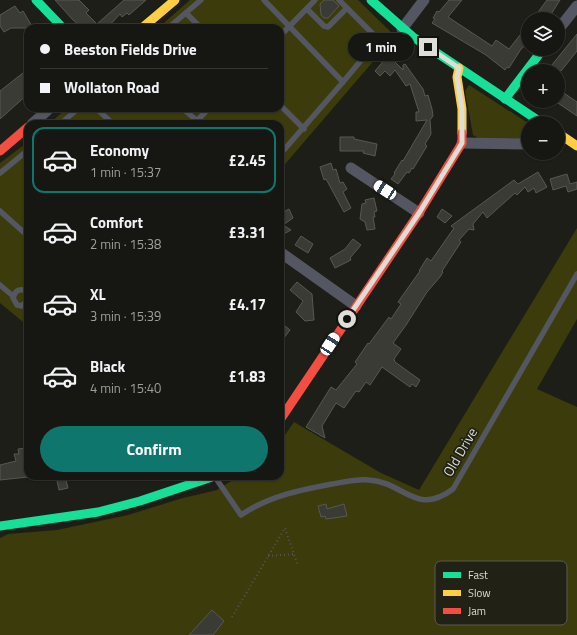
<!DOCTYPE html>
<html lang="en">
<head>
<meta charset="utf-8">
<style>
  body { margin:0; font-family:"Titillium Web",sans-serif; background:#1f1f1b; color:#f1f3f6; height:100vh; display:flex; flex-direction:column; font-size:15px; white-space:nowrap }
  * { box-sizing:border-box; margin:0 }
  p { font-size:13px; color:#9e9f9f }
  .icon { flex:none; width:22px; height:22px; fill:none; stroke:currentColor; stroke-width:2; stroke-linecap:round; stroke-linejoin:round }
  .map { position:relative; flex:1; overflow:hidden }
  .drawer { position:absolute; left:24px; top:120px; width:260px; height:360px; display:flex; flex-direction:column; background:#161612; border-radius:12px; box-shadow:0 1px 3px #0004,0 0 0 1px #353532 }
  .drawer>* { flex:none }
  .banner { position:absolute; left:24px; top:24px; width:260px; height:88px; border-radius:12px; box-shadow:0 1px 3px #0004,0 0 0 1px #353532; display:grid; align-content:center; height:88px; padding:0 16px; background:#161612 }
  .buttons { position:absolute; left:521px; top:12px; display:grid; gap:8px }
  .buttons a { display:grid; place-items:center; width:44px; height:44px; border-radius:50%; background:#161612; box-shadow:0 1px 3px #0004,0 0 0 1px #353532; font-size:20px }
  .end { position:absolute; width:18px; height:18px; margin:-9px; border:5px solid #deded6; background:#111; box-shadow:0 0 0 2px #111 }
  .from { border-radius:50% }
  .bubble { position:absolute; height:28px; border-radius:14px; background:#161612; box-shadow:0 1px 3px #0004,0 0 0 1px #353532; font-size:13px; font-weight:700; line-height:28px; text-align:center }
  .car { position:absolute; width:12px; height:24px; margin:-12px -6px; border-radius:5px; box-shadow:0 0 3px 1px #0007; background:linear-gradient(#fff 24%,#345 0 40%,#fff 0 76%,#345 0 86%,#fff 0) }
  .banner b { display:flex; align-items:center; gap:14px; height:38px; font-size:15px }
  .banner b+b { border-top:1px solid #353532 }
  .banner i { width:10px; height:10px; background:#f1f3f6 }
  ul { padding:7px 0 0; list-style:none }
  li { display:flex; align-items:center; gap:12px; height:66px; margin:0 8px 6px; padding:0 8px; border:2px solid transparent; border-radius:12px }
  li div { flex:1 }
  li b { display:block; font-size:15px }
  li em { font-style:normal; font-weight:700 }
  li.selected { border-color:#0f766e }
  li>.icon { width:36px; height:36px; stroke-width:1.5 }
  .primary-button { display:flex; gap:8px; margin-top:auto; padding:8px 16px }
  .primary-button a { flex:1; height:46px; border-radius:24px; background:#0f766e; color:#fff; font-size:16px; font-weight:700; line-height:46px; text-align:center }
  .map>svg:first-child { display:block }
</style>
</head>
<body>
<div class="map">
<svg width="577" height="635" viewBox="0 0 577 635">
  <rect width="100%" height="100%" fill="#1e1e18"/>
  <g fill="#3b3b0b">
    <polygon points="190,0 358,0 395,36 280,170 280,124 49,124 67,108 280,108 280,28 158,28"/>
    <polygon points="469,85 528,123 528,139 478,138 473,135 465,91"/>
    <polygon points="28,142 28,326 0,303 0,163"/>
    <polygon points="577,228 577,319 537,389 577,407 577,635 0,635 0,538 8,534 57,530 128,515 183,498 217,490 239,476 280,476 280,442 294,422 381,473 419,490"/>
  </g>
  <g fill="#3b3b35" stroke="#585852">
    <polygon points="55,0 79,0 89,10 86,13 97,24 124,0 146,0 129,15 127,13 122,17 120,14 107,28 83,28 73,20"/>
    <polygon points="324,0 333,0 339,6 328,18 324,18 321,15 320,4"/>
    <polygon points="449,0 462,0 448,17 492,46 496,40 509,49 528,25 528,43 521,49 509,68 507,67 505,70 486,55 432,23 435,19 433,18 437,11 439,12"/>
    <polygon points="547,0 560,0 548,19 533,19"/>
    <polygon points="15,6 20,13 23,11 33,28 11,28 4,32 0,26 0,15"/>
    <polygon points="577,34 577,51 561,71 547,71"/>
    <polygon points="386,58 388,60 391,58 403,70 403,65 405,64 423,89 425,96 428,95 432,109 433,116 430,120 431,134 425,144 427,146 413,169 412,168 409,173 407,172 398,184 391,179 395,174 394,173 402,160 403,161 427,120 416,121 416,112 419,112 410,84 406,86 395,70 390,76 385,71 380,76 375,71"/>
    <polygon points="28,69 28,94 0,119 0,91"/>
    <polygon points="558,89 577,102 577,116 555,101 558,101"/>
    <polygon points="340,137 354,137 354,139 377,144 375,156 363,153 364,151 340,151"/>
    <polygon points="331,163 333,170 336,169 340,183 343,182 347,189 343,192 351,208 344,212 326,179 324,180 320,167"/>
    <polygon points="538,172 547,187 536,193 534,188 528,192 525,187 517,195 515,193 487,218 483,212 473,224 474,230 469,229 459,240 461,242 442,271 443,272 440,277 427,292 406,325 393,343 401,349 394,359 395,362 420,380 416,387 412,384 410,387 382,367 370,385 366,382 359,392 356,391 344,408 336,403 322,426 325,438 306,427 331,387 336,390 357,364 355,362 368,343 369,344 389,317 391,319 401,304 398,302 420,271 419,271 427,258 431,261 454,228 451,226 514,180 518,184"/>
    <polygon points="567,174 570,184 577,182 577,189 568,192 566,186 553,190 550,179"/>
    <polygon points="374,198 377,211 374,212 375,217 373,217 375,229 367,230 365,222 360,219 362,204 366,203 365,200"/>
    <polygon points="289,209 293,218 283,225 291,230 280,236 280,214"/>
    <polygon points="442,209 452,216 445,223 437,217"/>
    <polygon points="301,236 313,244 308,253 295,245"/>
    <polygon points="353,239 361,245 350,258 351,260 335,268 330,258 345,249"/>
    <polygon points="297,282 312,294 314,320 305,321 296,312 303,301 290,290"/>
    <polygon points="280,322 290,330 280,343"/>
    <polygon points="27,448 28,477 0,480 0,465 16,461 14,454 19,454 18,449"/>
    <polygon points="56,476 65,476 68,488 59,490"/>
    <polygon points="326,504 327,509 344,504 347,516 326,519 325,516 321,517 318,506"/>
    <polygon points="212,610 224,621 213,635 189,635"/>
  </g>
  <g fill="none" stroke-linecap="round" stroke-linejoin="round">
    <g stroke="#555659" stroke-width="2" stroke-dasharray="1 3" stroke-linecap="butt">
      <polyline points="268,556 294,554"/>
      <polyline points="232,617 285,528 298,566"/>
    </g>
    <g stroke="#545761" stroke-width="5.5">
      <polyline points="264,0 343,82 378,40 375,36 339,0"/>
      <polyline points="307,9 324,26 328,27 347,8"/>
      <polyline points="186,13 201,28"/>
      <polyline points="168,28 201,0"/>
      <polyline points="280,36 315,0"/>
      <polyline points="280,105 304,129"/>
      <polyline points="96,108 113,124"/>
      <polyline points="182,108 201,124"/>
      <polyline points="60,124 79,108"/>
      <polyline points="194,124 209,108"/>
      <polyline points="283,151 343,82"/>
      <polyline points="0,173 28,150"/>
      <polyline points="0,211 28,236"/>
      <polyline points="0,285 13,296"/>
      <path d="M28,296L24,290C17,289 15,292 13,298L17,305L22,306L28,299"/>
      <path d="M215,477L241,515C269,496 300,490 332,484C344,482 357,479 369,480C404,482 416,517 453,489L577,274"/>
    </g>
    <g stroke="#545761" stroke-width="11">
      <polyline points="402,29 424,0"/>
      <polyline points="558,30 577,6"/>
      <polyline points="32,124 50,108"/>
      <polyline points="462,143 528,144"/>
      <polyline points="351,168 419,213"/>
      <polyline points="280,252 356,306"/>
    </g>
    <g stroke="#16e098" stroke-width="9">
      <polyline points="36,0 63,28"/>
      <polyline points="371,0 413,37 542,123"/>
      <polyline points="505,99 543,49"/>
      <polyline points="0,526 98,512 140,501 215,476"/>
    </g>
    <g stroke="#ffcf43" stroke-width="9">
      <polyline points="142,28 175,0"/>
      <polyline points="459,68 457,77 462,109 462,133"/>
      <polyline points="558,133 577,146"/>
    </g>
    <g stroke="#f24e42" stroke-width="9">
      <polyline points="0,151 28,127"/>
      <polyline points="280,420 419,213 462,143 462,133"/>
    </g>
  </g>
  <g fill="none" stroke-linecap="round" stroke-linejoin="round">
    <polyline stroke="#deded6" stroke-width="5" points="347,319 419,213 462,143 462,109 457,77 459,68 428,47"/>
  </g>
  <g text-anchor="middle" stroke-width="3.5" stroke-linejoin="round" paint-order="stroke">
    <g font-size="14" fill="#deded6" stroke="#212115">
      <text transform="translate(460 452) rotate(-60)" y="5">Old Drive</text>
    </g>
  </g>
  <rect x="435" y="561" width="132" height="64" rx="6" fill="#212115" stroke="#5a5a4f" stroke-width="1"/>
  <rect x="443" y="572" width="18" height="6" fill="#16e098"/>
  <rect x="443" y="590" width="18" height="6" fill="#ffcf43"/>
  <rect x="443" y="608" width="18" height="6" fill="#f24e42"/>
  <g font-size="11" fill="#deded6">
    <text x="468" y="579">Fast</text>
    <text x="468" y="597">Slow</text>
    <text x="468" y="615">Jam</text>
  </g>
</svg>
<div class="buttons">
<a><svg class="icon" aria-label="layers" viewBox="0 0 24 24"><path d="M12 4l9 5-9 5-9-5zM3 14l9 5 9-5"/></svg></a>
<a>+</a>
<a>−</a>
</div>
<i class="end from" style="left:347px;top:319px"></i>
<i class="end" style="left:428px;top:47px"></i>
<div class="bubble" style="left:348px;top:33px;width:66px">1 min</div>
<i class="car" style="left:385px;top:190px;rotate:303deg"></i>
<i class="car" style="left:330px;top:344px;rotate:33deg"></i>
<div class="banner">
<b><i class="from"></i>Beeston Fields Drive</b>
<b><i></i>Wollaton Road</b>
</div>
<section class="drawer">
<ul>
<li class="selected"><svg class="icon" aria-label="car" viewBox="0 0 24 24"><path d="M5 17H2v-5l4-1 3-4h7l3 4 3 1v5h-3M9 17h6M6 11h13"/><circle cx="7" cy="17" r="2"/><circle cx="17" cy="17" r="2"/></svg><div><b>Economy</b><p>1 min · 15:37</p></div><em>£2.45</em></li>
<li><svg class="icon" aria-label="car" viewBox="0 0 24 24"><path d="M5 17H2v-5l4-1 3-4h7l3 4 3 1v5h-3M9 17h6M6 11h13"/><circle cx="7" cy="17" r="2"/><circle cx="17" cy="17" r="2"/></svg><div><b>Comfort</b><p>2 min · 15:38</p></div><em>£3.31</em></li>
<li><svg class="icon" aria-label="car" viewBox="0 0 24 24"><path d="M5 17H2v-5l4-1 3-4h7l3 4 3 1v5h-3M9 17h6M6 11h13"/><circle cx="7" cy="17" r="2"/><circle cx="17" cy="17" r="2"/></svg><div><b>XL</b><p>3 min · 15:39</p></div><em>£4.17</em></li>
<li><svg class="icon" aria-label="car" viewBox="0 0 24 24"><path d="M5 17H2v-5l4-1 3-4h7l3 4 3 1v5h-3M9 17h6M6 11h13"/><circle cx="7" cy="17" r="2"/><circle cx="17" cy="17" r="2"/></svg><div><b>Black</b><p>4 min · 15:40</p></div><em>£1.83</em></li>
</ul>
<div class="primary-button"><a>Confirm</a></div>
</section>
</div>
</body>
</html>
